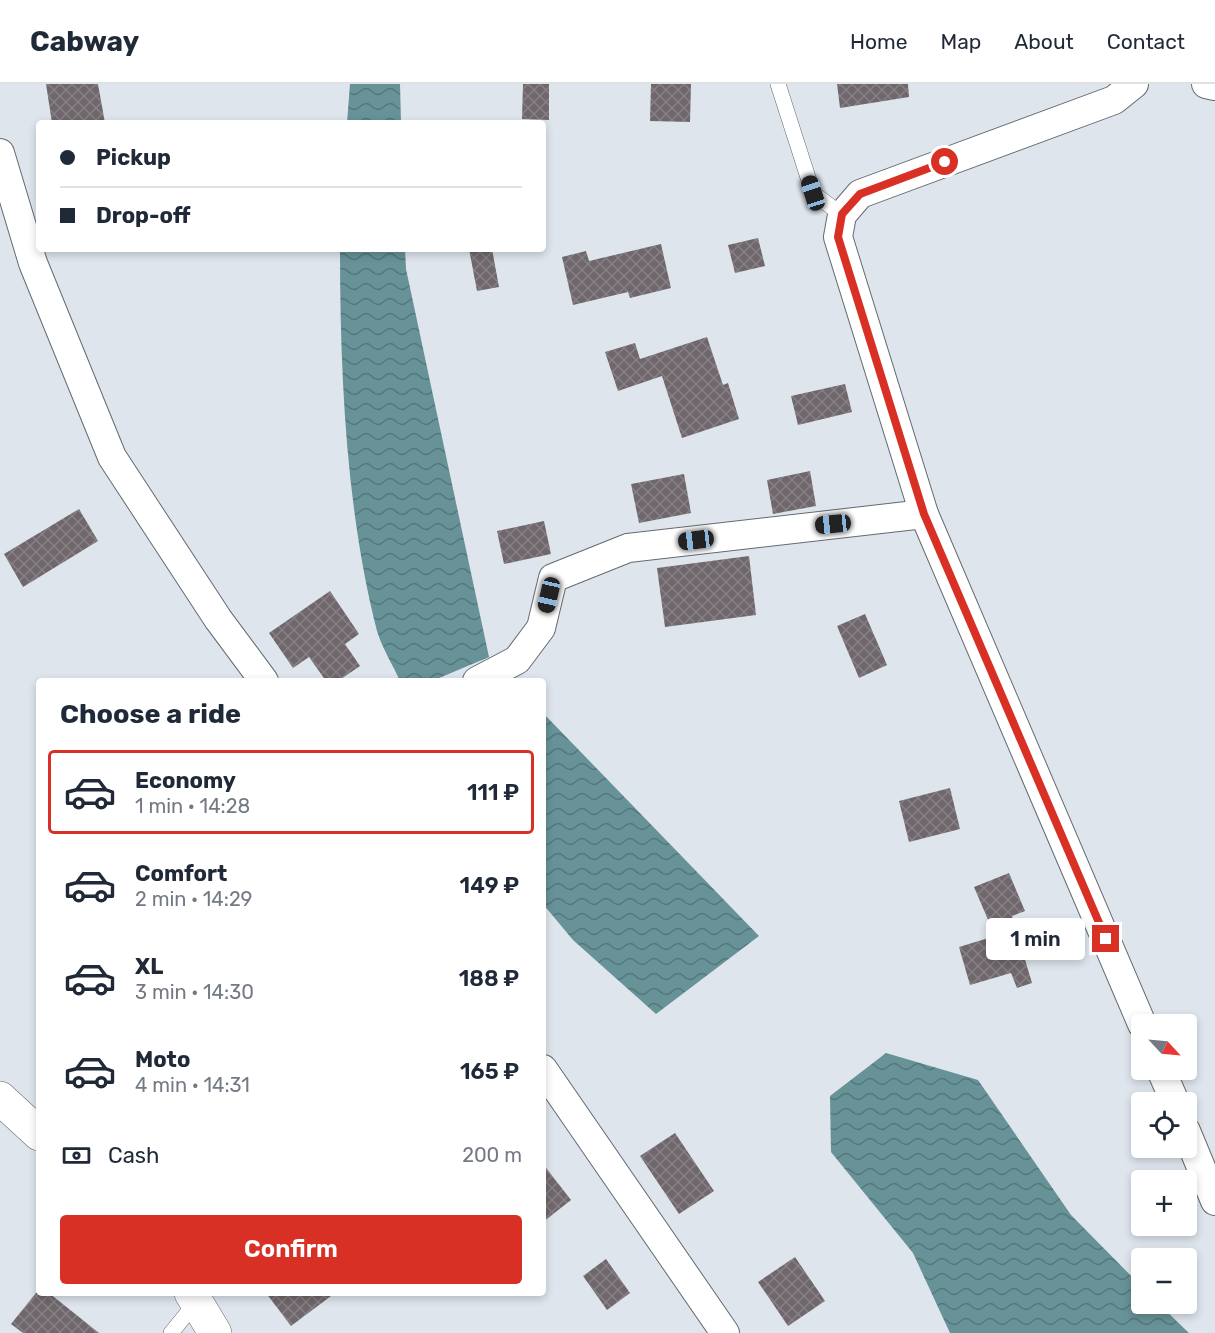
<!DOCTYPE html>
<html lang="en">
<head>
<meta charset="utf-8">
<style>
  body { margin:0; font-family:Rubik,sans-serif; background:#f2f2f3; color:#1f2937; height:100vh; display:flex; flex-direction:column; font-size:22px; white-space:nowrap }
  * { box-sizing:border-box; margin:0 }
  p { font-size:20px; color:#747a83 }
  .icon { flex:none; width:33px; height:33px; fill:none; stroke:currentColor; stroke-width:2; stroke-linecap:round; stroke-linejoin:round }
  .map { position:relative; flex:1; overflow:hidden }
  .side { position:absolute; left:36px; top:594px; width:510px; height:618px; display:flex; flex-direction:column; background:#fff; border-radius:6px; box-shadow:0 3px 9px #0003 }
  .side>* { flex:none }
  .hud { position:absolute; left:36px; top:36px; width:510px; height:132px; border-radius:6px; box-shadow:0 3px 9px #0003; display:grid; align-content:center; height:132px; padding:0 24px; background:#fff }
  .needle { width:39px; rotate:116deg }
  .fabs { position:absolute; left:1131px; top:930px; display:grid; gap:12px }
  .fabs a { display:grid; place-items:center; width:66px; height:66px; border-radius:6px; background:#fff; box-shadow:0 3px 9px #0003; font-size:30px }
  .end { position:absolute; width:27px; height:27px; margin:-14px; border:8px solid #d93025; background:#fff; box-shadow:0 0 0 3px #fff }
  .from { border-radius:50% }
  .bubble { position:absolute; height:42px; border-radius:6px; background:#fff; box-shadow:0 3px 9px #0003; font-size:20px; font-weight:600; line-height:42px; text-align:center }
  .car { position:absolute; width:18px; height:36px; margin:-18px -9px; border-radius:8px; box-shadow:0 0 4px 2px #0007; background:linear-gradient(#222 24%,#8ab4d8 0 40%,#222 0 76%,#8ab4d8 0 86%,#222 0) }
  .hud b { display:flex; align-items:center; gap:21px; height:57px; font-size:22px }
  .hud b+b { border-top:2px solid #e0e1e3 }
  .hud i { width:15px; height:15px; background:#1f2937 }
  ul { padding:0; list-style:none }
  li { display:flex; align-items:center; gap:18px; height:84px; margin:0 12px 9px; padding:0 12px; border:3px solid transparent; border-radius:6px }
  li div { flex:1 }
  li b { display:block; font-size:22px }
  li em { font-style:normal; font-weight:600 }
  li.selected { border-color:#d93025 }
  li>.icon { width:54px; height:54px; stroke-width:1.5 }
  h2 { padding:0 24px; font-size:27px; line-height:72px }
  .pay { display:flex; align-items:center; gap:15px; height:66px; padding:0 24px; font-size:22px }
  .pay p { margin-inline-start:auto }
  .button { display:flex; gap:12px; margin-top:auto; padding:12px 24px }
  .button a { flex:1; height:69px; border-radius:6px; background:#d93025; color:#fff; font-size:24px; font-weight:600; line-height:69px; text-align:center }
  header { display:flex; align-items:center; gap:36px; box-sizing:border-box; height:84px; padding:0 30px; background:#fff; border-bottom:2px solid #e0e1e3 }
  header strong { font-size:28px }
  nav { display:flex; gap:33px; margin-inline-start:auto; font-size:21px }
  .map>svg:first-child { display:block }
</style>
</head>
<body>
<header>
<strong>Cabway</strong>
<nav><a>Home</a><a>Map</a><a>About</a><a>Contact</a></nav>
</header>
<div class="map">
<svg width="1215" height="1249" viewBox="0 0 1215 1249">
  <defs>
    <pattern id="water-waves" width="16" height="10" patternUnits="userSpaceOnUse" patternTransform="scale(1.5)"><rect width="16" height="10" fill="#679297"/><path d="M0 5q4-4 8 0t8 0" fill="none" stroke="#54777b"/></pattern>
    <pattern id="building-cross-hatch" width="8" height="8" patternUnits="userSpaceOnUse" patternTransform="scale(1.5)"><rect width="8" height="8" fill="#6f676c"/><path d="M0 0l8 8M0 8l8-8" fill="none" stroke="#868185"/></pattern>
  </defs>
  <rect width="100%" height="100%" fill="#dee5ed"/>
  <g fill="url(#water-waves)">
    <polygon points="350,0 400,0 401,39 347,39"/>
    <path d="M340,165H405L406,185L489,573L432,597H400C393,581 382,564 377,547C346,426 340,290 340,165Z"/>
    <polygon points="543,629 759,852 656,930 573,856 543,820"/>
    <polygon points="886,969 978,996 1071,1131 1141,1202 1142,1220 1159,1220 1189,1249 950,1249 913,1169 831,1068 830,1012"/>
  </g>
  <g fill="url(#building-cross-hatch)">
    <polygon points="46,0 98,0 105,39 52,39"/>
    <polygon points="523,0 549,0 549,36 522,35"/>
    <polygon points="651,0 691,0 690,38 650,37"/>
    <polygon points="837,0 908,0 909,13 840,24"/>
    <polygon points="758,154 765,182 735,189 728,161"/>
    <polygon points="661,160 671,204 630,214 628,208 573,221 562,173 586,167 589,177"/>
    <polygon points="469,165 492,165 499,203 477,207"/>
    <polygon points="707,253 723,301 728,299 739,335 682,354 662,292 618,307 605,268 635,259 640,275"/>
    <polygon points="845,300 852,328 798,341 791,312"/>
    <polygon points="810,387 816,422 773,430 767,396"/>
    <polygon points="684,390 691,429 639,439 631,400"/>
    <polygon points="79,425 98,457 23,503 4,470"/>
    <polygon points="544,437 551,470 504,480 497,447"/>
    <polygon points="749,472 756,531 665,543 657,484"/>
    <polygon points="330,507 359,550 345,560 360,582 338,597 326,597 309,573 293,584 269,549"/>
    <polygon points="865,530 887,581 859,594 837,542"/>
    <polygon points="950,704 960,745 909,758 899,717"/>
    <polygon points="1009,789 1025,827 1012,832 1032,899 1017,904 1011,889 970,901 959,863 995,852 974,803"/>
    <polygon points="675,1049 714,1107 679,1130 640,1072"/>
    <polygon points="543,1080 571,1116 543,1138"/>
    <polygon points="795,1173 825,1217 788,1242 758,1198"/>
    <polygon points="606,1175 630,1209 607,1226 583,1192"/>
    <polygon points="36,1209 49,1209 99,1249 23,1249 11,1240"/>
    <polygon points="266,1209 335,1209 291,1242"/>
  </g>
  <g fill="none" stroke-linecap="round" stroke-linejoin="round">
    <g stroke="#646a71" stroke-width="16">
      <g id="service">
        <polyline points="778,0 813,109 842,131"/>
        <polyline points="171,1249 197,1217"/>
      </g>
    </g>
    <g stroke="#646a71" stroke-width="30">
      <g id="minor">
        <polyline points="1206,0 1215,2"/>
        <polyline points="0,69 33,179 112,373 218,535 264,597"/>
        <polyline points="924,430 1142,940"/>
        <polyline points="477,597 517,576 541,544 553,494 628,464 924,430 838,153 842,131 860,110 1114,16 1134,0"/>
        <polyline points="543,985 725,1249"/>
        <polyline points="1161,986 1175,1018"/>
        <polyline points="1186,1047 1215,1117"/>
      </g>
    </g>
    <g stroke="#646a71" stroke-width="34">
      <g id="tertiary">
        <polyline points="0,1014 39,1050"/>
        <polyline points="191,1209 215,1249"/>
      </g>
    </g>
    <use href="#service" stroke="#fff" stroke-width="15"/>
    <use href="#minor" stroke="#fff" stroke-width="28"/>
    <use href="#tertiary" stroke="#fff" stroke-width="33"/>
  </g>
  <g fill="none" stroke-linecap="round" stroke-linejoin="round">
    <polyline stroke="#d93025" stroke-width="8" points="945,78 860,110 842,130 838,153 924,430 1106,855"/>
  </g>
</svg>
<div class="fabs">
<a><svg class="needle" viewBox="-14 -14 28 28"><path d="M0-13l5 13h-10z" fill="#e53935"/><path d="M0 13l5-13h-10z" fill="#747a83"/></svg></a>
<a><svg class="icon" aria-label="locate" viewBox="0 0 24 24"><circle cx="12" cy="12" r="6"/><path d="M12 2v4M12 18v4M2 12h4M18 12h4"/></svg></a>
<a>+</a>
<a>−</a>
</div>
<i class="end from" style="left:945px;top:78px"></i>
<i class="end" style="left:1106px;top:855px"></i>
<div class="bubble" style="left:986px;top:834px;width:99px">1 min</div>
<i class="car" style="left:813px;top:109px;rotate:342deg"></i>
<i class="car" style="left:833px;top:440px;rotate:264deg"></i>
<i class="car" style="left:696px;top:456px;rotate:263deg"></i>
<i class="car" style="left:549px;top:511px;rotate:193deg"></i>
<div class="hud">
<b><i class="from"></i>Pickup</b>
<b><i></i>Drop-off</b>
</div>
<section class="side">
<h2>Choose a ride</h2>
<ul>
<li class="selected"><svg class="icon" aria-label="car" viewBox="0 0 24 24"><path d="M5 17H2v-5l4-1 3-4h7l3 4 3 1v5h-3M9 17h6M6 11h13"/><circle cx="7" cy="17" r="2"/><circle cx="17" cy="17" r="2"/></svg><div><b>Economy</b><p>1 min · 14:28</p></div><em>111 ₽</em></li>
<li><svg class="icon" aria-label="car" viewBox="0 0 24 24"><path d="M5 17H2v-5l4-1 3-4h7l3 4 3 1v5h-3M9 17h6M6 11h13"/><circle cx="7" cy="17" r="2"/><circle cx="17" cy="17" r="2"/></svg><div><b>Comfort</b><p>2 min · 14:29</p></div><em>149 ₽</em></li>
<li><svg class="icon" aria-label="car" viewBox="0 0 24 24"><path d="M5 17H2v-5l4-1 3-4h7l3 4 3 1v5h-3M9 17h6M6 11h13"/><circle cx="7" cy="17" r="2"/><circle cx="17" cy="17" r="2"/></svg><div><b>XL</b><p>3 min · 14:30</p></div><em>188 ₽</em></li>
<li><svg class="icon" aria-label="car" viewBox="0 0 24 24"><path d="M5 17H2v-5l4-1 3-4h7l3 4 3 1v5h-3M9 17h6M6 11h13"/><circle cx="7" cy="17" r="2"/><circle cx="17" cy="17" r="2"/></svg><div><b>Moto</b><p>4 min · 14:31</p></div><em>165 ₽</em></li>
</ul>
<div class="pay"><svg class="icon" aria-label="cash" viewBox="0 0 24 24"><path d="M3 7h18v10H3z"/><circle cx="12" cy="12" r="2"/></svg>Cash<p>200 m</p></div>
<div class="button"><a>Confirm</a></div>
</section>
</div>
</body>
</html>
